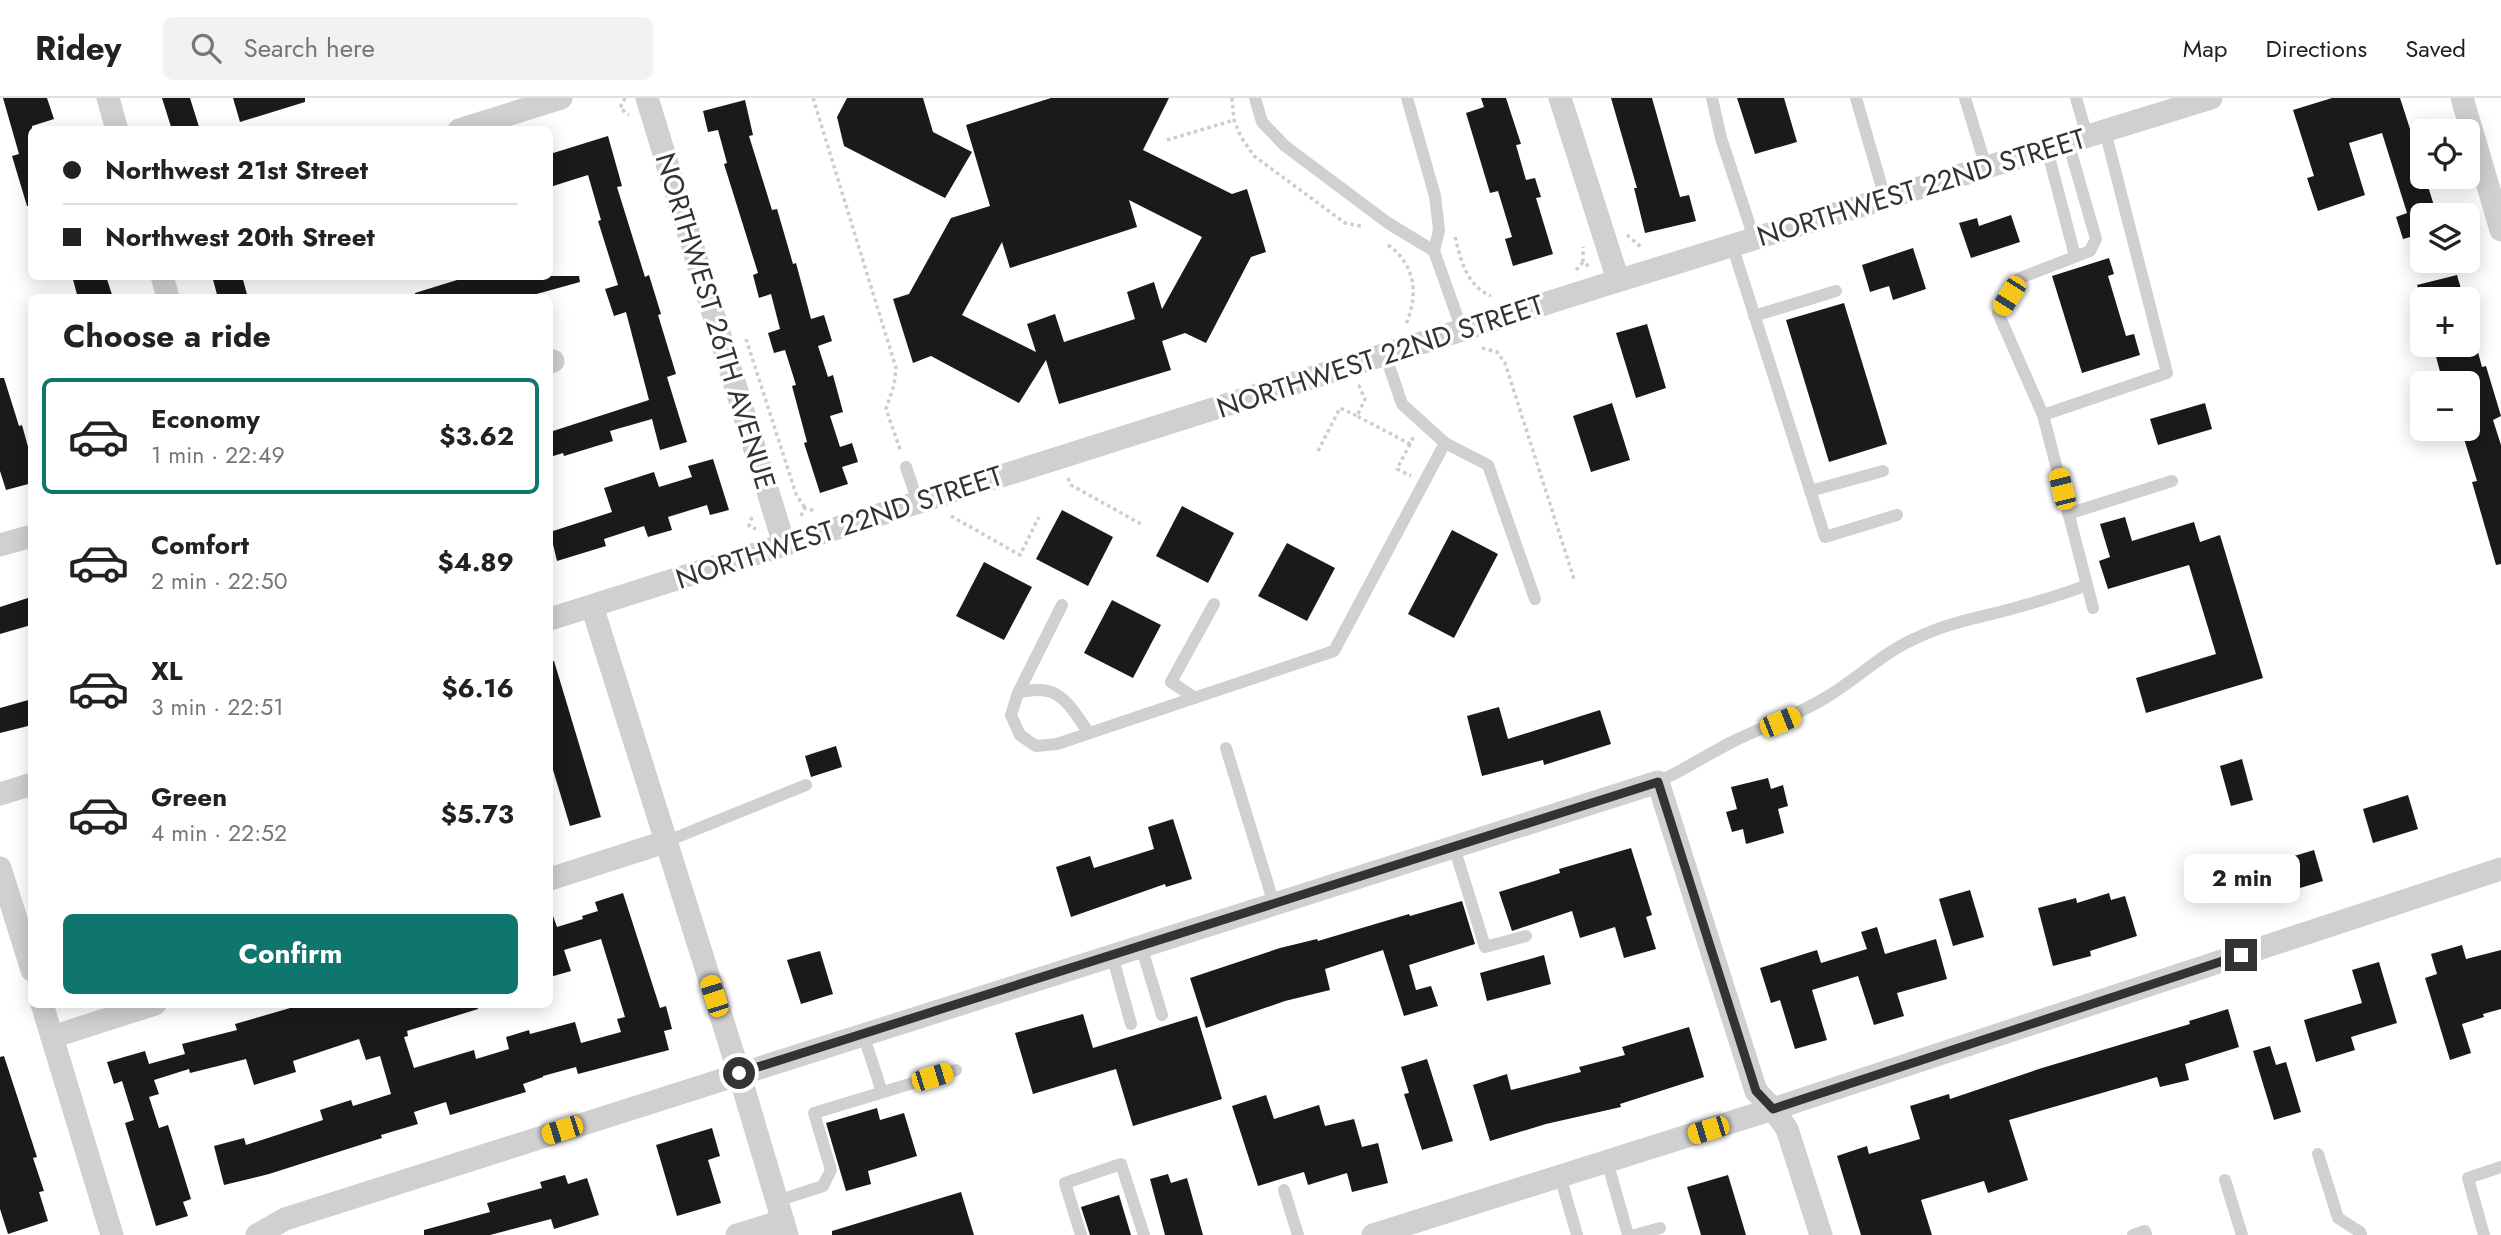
<!DOCTYPE html>
<html lang="en">
<head>
<meta charset="utf-8">
<style>
  body { margin:0; font-family:Jost,sans-serif; background:#f2f2f2; color:#222; height:100vh; display:flex; flex-direction:column; font-size:26px; white-space:nowrap }
  * { box-sizing:border-box; margin:0 }
  p { font-size:23px; color:#767676 }
  .icon { flex:none; width:38px; height:38px; fill:none; stroke:currentColor; stroke-width:2; stroke-linecap:round; stroke-linejoin:round }
  .map { position:relative; flex:1; overflow:hidden }
  .drawer { position:absolute; left:28px; top:196px; width:525px; height:714px; display:flex; flex-direction:column; background:#fff; border-radius:10px; box-shadow:0 4px 18px #0003 }
  .drawer>* { flex:none }
  .guide { position:absolute; left:28px; top:28px; width:525px; height:154px; border-radius:10px; box-shadow:0 4px 18px #0003; display:grid; align-content:center; height:154px; padding:0 35px; background:#fff }
  .buttons { position:absolute; left:2410px; top:21px; display:grid; gap:14px }
  .buttons a { display:grid; place-items:center; width:70px; height:70px; border-radius:10px; background:#fff; box-shadow:0 4px 18px #0003; font-size:35px }
  .end { position:absolute; width:32px; height:32px; margin:-16px; border:9px solid #333; background:#fff; box-shadow:0 0 0 4px #fff }
  .from { border-radius:50% }
  .bubble { position:absolute; height:49px; border-radius:10px; background:#fff; box-shadow:0 4px 18px #0003; font-size:23px; font-weight:700; line-height:49px; text-align:center }
  .car { position:absolute; width:21px; height:42px; margin:-21px -10px; border-radius:9px; box-shadow:0 0 5px 2px #0007; background:linear-gradient(#f5c518 24%,#345 0 40%,#f5c518 0 76%,#345 0 86%,#f5c518 0) }
  .guide b { display:flex; align-items:center; gap:24px; height:66px; font-size:26px }
  .guide b+b { border-top:2px solid #e0e0e0 }
  .guide i { width:18px; height:18px; background:#222 }
  ul { padding:0; list-style:none }
  li { display:flex; align-items:center; gap:21px; height:116px; margin:0 14px 10px; padding:0 21px; border:4px solid transparent; border-radius:10px }
  li div { flex:1 }
  li b { display:block; font-size:26px }
  li em { font-style:normal; font-weight:700 }
  li.selected { border-color:#0f766e }
  li>.icon { width:63px; height:63px; stroke-width:1.5 }
  h2 { padding:0 35px; font-size:32px; line-height:84px }
  .button { display:flex; gap:14px; margin-top:auto; padding:14px 35px }
  .button a { flex:1; height:80px; border-radius:10px; background:#0f766e; color:#fff; font-size:28px; font-weight:700; line-height:80px; text-align:center }
  header { display:flex; align-items:center; gap:42px; box-sizing:border-box; height:98px; padding:0 35px; background:#fff; border-bottom:2px solid #e0e0e0 }
  header strong { font-size:33px }
  nav { display:flex; gap:38px; margin-inline-start:auto; font-size:24px }
  .search { width:490px; height:63px; background:#f2f2f2; display:flex; align-items:center; gap:18px; box-sizing:border-box; padding:0 24px; border-radius:10px; color:#767676; font-size:26px }
  .map>svg:first-child { display:block }
</style>
</head>
<body>
<header>
<strong>Ridey</strong>
<div class="search"><svg class="icon" aria-label="search" viewBox="0 0 24 24"><circle cx="10" cy="10" r="6"/><path d="M15 15l6 6"/></svg>Search here</div>
<nav><a>Map</a><a>Directions</a><a>Saved</a></nav>
</header>
<div class="map">
<svg width="2501" height="1137" viewBox="0 0 2501 1137">
  <rect width="100%" height="100%" fill="#fff"/>
  <g fill="#1a1a1a" fill-rule="evenodd">
    <polygon points="3,0 47,0 54,21 32,28 32,108 27,108 12,58 19,56"/>
    <polygon points="162,0 190,0 200,32 172,32"/>
    <polygon points="233,0 305,0 305,4 240,24"/>
    <polygon points="847,0 923,0 933,34 972,54 945,100 844,48 837,19"/>
    <path d="M1051,0H1169L1143,52L1232,96L1247,91L1266,154L1251,159L1206,245L1185,235L1162,243L1171,272L1059,306L1046,262L1019,305L931,258L913,265L893,201L909,196L951,120L990,108L966,27ZM1129,102L1202,139L1162,211L1154,184L1127,194L1135,221L1064,244L1055,216L1027,226L1036,254L962,217L1002,144L1010,170L1137,129Z"/>
    <polygon points="1481,0 1506,0 1521,46 1516,47 1526,82 1535,80 1541,99 1536,100 1553,156 1513,168 1505,141 1512,139 1498,93 1490,95 1466,15 1484,9"/>
    <polygon points="1611,0 1652,0 1680,99 1689,97 1696,123 1645,135 1634,90 1637,90"/>
    <polygon points="1737,0 1784,0 1797,44 1755,56"/>
    <polygon points="2332,0 2400,0 2412,37 2415,36 2422,59 2422,79 2425,79 2437,117 2422,117 2422,151 2418,152 2414,138 2403,141 2396,119 2407,115 2382,35 2349,45 2365,97 2318,113 2307,80 2314,78 2293,12"/>
    <polygon points="745,2 753,37 749,38 772,112 777,111 793,166 796,165 811,221 824,217 832,243 818,248 828,279 833,277 843,314 830,318 840,349 852,345 858,364 842,369 848,386 820,395 804,345 807,344 792,288 796,287 785,252 774,255 768,235 780,231 771,196 759,200 753,177 758,175 724,66 727,65 718,32 708,34 703,13"/>
    <polygon points="608,38 622,88 617,89 645,179 649,177 661,216 658,217 676,276 667,279 687,344 660,352 652,321 610,333 613,343 564,358 563,355 550,359 550,334 649,302 626,214 614,218 605,191 618,187 598,123 601,122 588,77 550,89 550,56"/>
    <polygon points="2011,117 2020,144 1971,160 1959,125 1977,120 1979,128"/>
    <polygon points="1913,150 1926,191 1893,202 1889,188 1870,194 1862,167"/>
    <polygon points="2109,160 2114,176 2108,178 2126,238 2134,236 2140,257 2082,275 2052,178"/>
    <polygon points="2457,177 2464,201 2421,201 2417,187"/>
    <polygon points="72,178 106,178 113,200 78,200"/>
    <polygon points="212,178 242,178 248,200 218,200"/>
    <polygon points="470,178 579,178 580,184 522,200 416,200 415,195"/>
    <polygon points="1844,205 1887,346 1829,364 1786,222"/>
    <polygon points="1647,226 1666,290 1636,300 1616,235"/>
    <polygon points="2450,247 2476,247 2482,269 2486,268 2501,318 2493,322 2501,347 2501,466 2496,467 2472,384 2477,383 2461,331 2468,331 2468,285 2443,285 2434,251"/>
    <polygon points="0,280 4,280 19,328 22,327 32,363 32,385 6,392 0,373"/>
    <polygon points="1612,305 1630,362 1591,374 1573,318"/>
    <polygon points="2205,305 2212,331 2158,347 2150,321"/>
    <polygon points="713,361 729,412 710,417 707,407 668,419 672,432 648,439 644,428 604,441 606,448 557,463 550,434 612,414 604,390 654,374 659,389 692,379 688,368"/>
    <polygon points="1182,408 1234,435 1208,485 1156,458"/>
    <polygon points="1062,412 1113,439 1088,488 1036,461"/>
    <polygon points="2125,419 2132,443 2194,424 2200,444 2220,437 2263,580 2146,615 2136,580 2216,556 2189,467 2108,491 2099,463 2110,459 2100,426"/>
    <polygon points="1452,432 1498,456 1454,540 1408,516"/>
    <polygon points="1287,445 1335,470 1307,523 1258,498"/>
    <polygon points="984,464 1032,489 1004,542 956,518"/>
    <polygon points="31,499 31,527 0,536 0,509"/>
    <polygon points="1112,502 1161,527 1133,580 1084,555"/>
    <polygon points="554,563 601,719 570,728 550,662 550,564"/>
    <polygon points="32,601 32,627 0,635 0,610"/>
    <polygon points="1499,609 1508,641 1600,612 1611,646 1544,667 1543,662 1482,678 1467,618"/>
    <polygon points="836,648 842,669 811,679 805,658"/>
    <polygon points="2242,661 2253,702 2231,708 2220,668"/>
    <polygon points="1768,680 1771,691 1783,687 1788,708 1778,711 1784,735 1746,746 1743,731 1732,734 1726,714 1737,711 1731,689"/>
    <polygon points="2408,697 2418,731 2373,745 2363,711"/>
    <polygon points="1173,721 1192,781 1166,789 1165,786 1071,819 1056,769 1090,758 1094,770 1154,751 1148,729"/>
    <polygon points="1631,750 1652,817 1646,819 1656,851 1624,860 1615,829 1580,840 1572,813 1512,833 1499,794 1560,775 1559,771"/>
    <polygon points="2314,752 2323,783 2274,798 2264,767"/>
    <polygon points="1970,792 1984,839 1953,848 1939,801"/>
    <polygon points="623,795 660,910 666,908 672,931 664,933 669,952 578,976 576,969 543,978 543,979 523,986 526,994 450,1017 446,1004 414,1014 418,1026 381,1037 382,1040 269,1076 224,1087 214,1048 244,1040 246,1047 323,1022 320,1012 351,1002 353,1008 391,996 380,958 366,962 359,941 293,963 296,974 254,987 246,961 190,975 189,971 154,982 159,996 149,999 159,1030 168,1027 191,1101 183,1104 188,1118 156,1128 125,1025 134,1022 122,983 114,986 107,964 145,953 149,966 185,956 182,946 237,932 235,926 304,906 478,906 478,911 407,933 408,938 404,939 414,970 474,952 476,961 509,951 506,939 529,932 530,936 575,924 581,945 621,934 617,921 625,919 601,841 564,852 571,873 550,879 550,818 553,818 557,829 583,821 582,818 598,813 595,804"/>
    <polygon points="2109,795 2111,802 2125,798 2137,838 2090,853 2091,858 2053,868 2038,810 2076,800 2077,805"/>
    <polygon points="1462,803 1475,846 1409,867 1416,892 1431,888 1438,908 1404,918 1383,852 1325,871 1330,892 1285,903 1206,930 1190,880 1280,850 1317,841 1318,843 1409,816 1410,818"/>
    <polygon points="1877,829 1885,856 1936,841 1947,881 1897,895 1904,918 1874,927 1858,878 1812,892 1827,942 1795,951 1780,902 1771,905 1760,870 1817,852 1821,865 1867,851 1861,834"/>
    <polygon points="2462,847 2466,861 2501,852 2501,911 2483,916 2484,919 2462,926 2471,955 2450,962 2425,880 2437,876 2431,856"/>
    <polygon points="820,853 833,896 801,906 787,862"/>
    <polygon points="1544,857 1551,886 1487,903 1480,875"/>
    <polygon points="2379,864 2397,925 2351,939 2355,952 2316,964 2304,922 2362,905 2352,872"/>
    <polygon points="2228,911 2239,949 2185,966 2189,982 2160,989 2157,979 2009,1022 2028,1082 1988,1095 1984,1083 1921,1102 1932,1137 1861,1137 1837,1058 1867,1048 1869,1056 1920,1041 1910,1008 1949,996 1950,1001 2042,970 2190,926 2189,923"/>
    <polygon points="1083,916 1093,950 1197,918 1222,1001 1133,1028 1116,971 1033,996 1015,935"/>
    <polygon points="1689,929 1704,979 1620,1006 1621,1009 1546,1026 1490,1043 1473,987 1507,976 1511,992 1581,974 1579,969 1625,957 1622,949"/>
    <polygon points="2270,948 2276,967 2286,964 2301,1014 2274,1022 2253,953"/>
    <polygon points="4,958 37,1059 33,1060 44,1093 39,1094 48,1123 8,1136 0,1111 0,959"/>
    <polygon points="1427,961 1453,1043 1422,1052 1404,996 1409,995 1401,969"/>
    <polygon points="1266,997 1274,1021 1319,1007 1325,1028 1354,1021 1362,1049 1378,1045 1388,1085 1352,1094 1347,1075 1308,1087 1304,1074 1258,1088 1232,1008"/>
    <polygon points="877,1010 880,1022 904,1015 917,1058 868,1073 871,1086 846,1093 826,1025"/>
    <polygon points="712,1030 720,1058 708,1062 721,1105 677,1118 656,1047"/>
    <polygon points="1168,1076 1171,1085 1187,1080 1203,1137 1165,1137 1150,1081"/>
    <polygon points="565,1077 568,1086 587,1080 599,1117 554,1131 551,1121 490,1137 424,1137 424,1132 490,1114 487,1105 542,1090 540,1084"/>
    <polygon points="1728,1077 1746,1137 1701,1137 1687,1089"/>
    <polygon points="961,1094 974,1137 832,1137 832,1133"/>
    <polygon points="1119,1097 1131,1137 1090,1137 1081,1109"/>
  </g>
  <g fill="none" stroke-linecap="round" stroke-linejoin="round">
    <g stroke="#cdcdcd" stroke-width="3.5" stroke-dasharray="3.5 3.5" stroke-linecap="butt">
      <polyline points="625,0 620,10 629,17"/>
      <polyline points="813,0 896,270 894,287 886,311 901,354"/>
      <polyline points="1232,0 1234,22 1241,39 1254,58 1345,125 1361,128"/>
      <polyline points="1167,42 1234,22"/>
      <polyline points="1627,137 1641,149"/>
      <path d="M1455,139C1461,163 1467,188 1491,198"/>
      <path d="M1388,147C1415,166 1419,196 1406,226"/>
      <polyline points="1583,164 1583,149"/>
      <polyline points="1576,172 1583,164 1591,170"/>
      <polyline points="746,241 796,396 805,410"/>
      <polyline points="1482,250 1497,254 1505,265 1574,481"/>
      <polyline points="1358,288 1359,288 1365,301 1357,318 1410,346 1414,338"/>
      <polyline points="1410,346 1397,371 1411,378"/>
      <polyline points="1318,353 1340,310 1357,318"/>
      <polyline points="1068,380 1071,387 1141,426"/>
      <polyline points="801,418 805,410 816,413"/>
      <polyline points="951,418 1020,457 1039,419"/>
      <polyline points="752,419 749,428 756,431"/>
    </g>
    <g stroke="#d0d0d0" stroke-width="12">
      <polyline points="1255,0 1262,24 1285,48 1388,125 1434,153"/>
      <polyline points="1407,0 1435,98 1439,132 1434,153 1462,232"/>
      <polyline points="1712,0 1721,40 1754,140"/>
      <polyline points="1856,0 1885,100"/>
      <polyline points="1965,0 1986,69"/>
      <polyline points="2076,0 2087,38"/>
      <polyline points="2068,44 2096,141 2090,153 2020,180 1998,215 2043,317 2093,510"/>
      <polyline points="2047,51 2075,158"/>
      <polyline points="1732,147 1825,439 1897,417"/>
      <polyline points="1754,218 1836,193"/>
      <polyline points="1385,256 1402,306 1445,345 1488,367 1535,501"/>
      <polyline points="2043,317 2167,275 2105,33"/>
      <polyline points="906,369 918,404"/>
      <polyline points="1810,393 1883,373"/>
      <polyline points="2068,416 2172,383"/>
      <polyline points="1018,595 1062,507"/>
      <polyline points="1195,600 1171,584 1214,506"/>
      <path d="M1089,635C1067,604 1059,584 1018,595L1011,617L1020,637L1036,648L1057,646L1334,553L1445,345"/>
      <polyline points="1226,650 1274,806"/>
      <path d="M1658,684C1686,671 1711,654 1738,641C1768,627 1797,617 1825,600C1856,582 1881,556 1914,541C1942,527 1970,521 2000,514C2030,506 2059,498 2087,487"/>
      <polyline points="665,744 806,687"/>
      <polyline points="1454,749 1485,849 1526,838"/>
      <polyline points="1141,848 1162,917"/>
      <polyline points="1112,857 1131,926"/>
      <polyline points="863,936 882,994"/>
      <polyline points="2318,1056 2338,1120 2360,1134 2361,1137"/>
      <polyline points="1607,1063 1628,1137"/>
      <polyline points="1560,1078 1577,1137"/>
      <polyline points="2225,1082 2242,1137"/>
      <polyline points="1284,1092 1298,1137"/>
      <polyline points="777,1103 823,1088 831,1072 814,1015 956,972"/>
      <polyline points="1081,1137 1065,1085 1121,1066 1144,1137"/>
      <polyline points="1635,1137 1660,1130"/>
      <polyline points="2133,1137 2145,1133 2146,1137"/>
      <polyline points="2484,1137 2468,1080 2501,1069"/>
    </g>
    <g stroke="#d0d0d0" stroke-width="23">
      <polyline points="108,0 117,32"/>
      <polyline points="647,0 784,446"/>
      <polyline points="1560,0 1618,182"/>
      <polyline points="2462,0 2501,132"/>
      <polyline points="459,32 561,0"/>
      <polyline points="162,178 168,200"/>
      <polyline points="550,264 553,263"/>
      <polyline points="0,447 32,438"/>
      <polyline points="592,508 739,975 787,1137"/>
      <polyline points="550,521 1601,188 2211,0"/>
      <polyline points="0,696 32,686"/>
      <polyline points="0,770 32,872"/>
      <polyline points="550,781 665,744"/>
      <polyline points="42,906 112,1137"/>
      <polyline points="52,939 155,906"/>
      <polyline points="257,1137 285,1121 1658,684 1756,993 1773,1011 1787,1031 1821,1137"/>
      <polyline points="737,1137 783,1123"/>
      <polyline points="1373,1137 1773,1011 2501,771"/>
    </g>
  </g>
  <g fill="none" stroke-linecap="round" stroke-linejoin="round">
    <polyline stroke="#333" stroke-width="9" points="739,975 1658,684 1756,993 1773,1011 2241,857"/>
  </g>
  <g text-anchor="middle" stroke-width="7" stroke-linejoin="round" paint-order="stroke">
    <g font-size="28" fill="#333" stroke="#fff">
      <text transform="translate(1921 89) rotate(-17)" y="10">NORTHWEST 22ND STREET</text>
      <text transform="translate(716 223) rotate(73)" y="10">NORTHWEST 26TH AVENUE</text>
      <text transform="translate(1380 258) rotate(-18)" y="10">NORTHWEST 22ND STREET</text>
      <text transform="translate(839 429) rotate(-18)" y="10">NORTHWEST 22ND STREET</text>
    </g>
  </g>
</svg>
<div class="buttons">
<a><svg class="icon" aria-label="locate" viewBox="0 0 24 24"><circle cx="12" cy="12" r="6"/><path d="M12 2v4M12 18v4M2 12h4M18 12h4"/></svg></a>
<a><svg class="icon" aria-label="layers" viewBox="0 0 24 24"><path d="M12 4l9 5-9 5-9-5zM3 14l9 5 9-5"/></svg></a>
<a>+</a>
<a>−</a>
</div>
<i class="end from" style="left:739px;top:975px"></i>
<i class="end" style="left:2241px;top:857px"></i>
<div class="bubble" style="left:2184px;top:756px;width:116px">2 min</div>
<i class="car" style="left:2009px;top:198px;rotate:212deg"></i>
<i class="car" style="left:2062px;top:391px;rotate:346deg"></i>
<i class="car" style="left:1780px;top:624px;rotate:68deg"></i>
<i class="car" style="left:714px;top:898px;rotate:342deg"></i>
<i class="car" style="left:932px;top:979px;rotate:73deg"></i>
<i class="car" style="left:562px;top:1032px;rotate:252deg"></i>
<i class="car" style="left:1708px;top:1032px;rotate:253deg"></i>
<div class="guide">
<b><i class="from"></i>Northwest 21st Street</b>
<b><i></i>Northwest 20th Street</b>
</div>
<section class="drawer">
<h2>Choose a ride</h2>
<ul>
<li class="selected"><svg class="icon" aria-label="car" viewBox="0 0 24 24"><path d="M5 17H2v-5l4-1 3-4h7l3 4 3 1v5h-3M9 17h6M6 11h13"/><circle cx="7" cy="17" r="2"/><circle cx="17" cy="17" r="2"/></svg><div><b>Economy</b><p>1 min · 22:49</p></div><em>$3.62</em></li>
<li><svg class="icon" aria-label="car" viewBox="0 0 24 24"><path d="M5 17H2v-5l4-1 3-4h7l3 4 3 1v5h-3M9 17h6M6 11h13"/><circle cx="7" cy="17" r="2"/><circle cx="17" cy="17" r="2"/></svg><div><b>Comfort</b><p>2 min · 22:50</p></div><em>$4.89</em></li>
<li><svg class="icon" aria-label="car" viewBox="0 0 24 24"><path d="M5 17H2v-5l4-1 3-4h7l3 4 3 1v5h-3M9 17h6M6 11h13"/><circle cx="7" cy="17" r="2"/><circle cx="17" cy="17" r="2"/></svg><div><b>XL</b><p>3 min · 22:51</p></div><em>$6.16</em></li>
<li><svg class="icon" aria-label="car" viewBox="0 0 24 24"><path d="M5 17H2v-5l4-1 3-4h7l3 4 3 1v5h-3M9 17h6M6 11h13"/><circle cx="7" cy="17" r="2"/><circle cx="17" cy="17" r="2"/></svg><div><b>Green</b><p>4 min · 22:52</p></div><em>$5.73</em></li>
</ul>
<div class="button"><a>Confirm</a></div>
</section>
</div>
</body>
</html>
